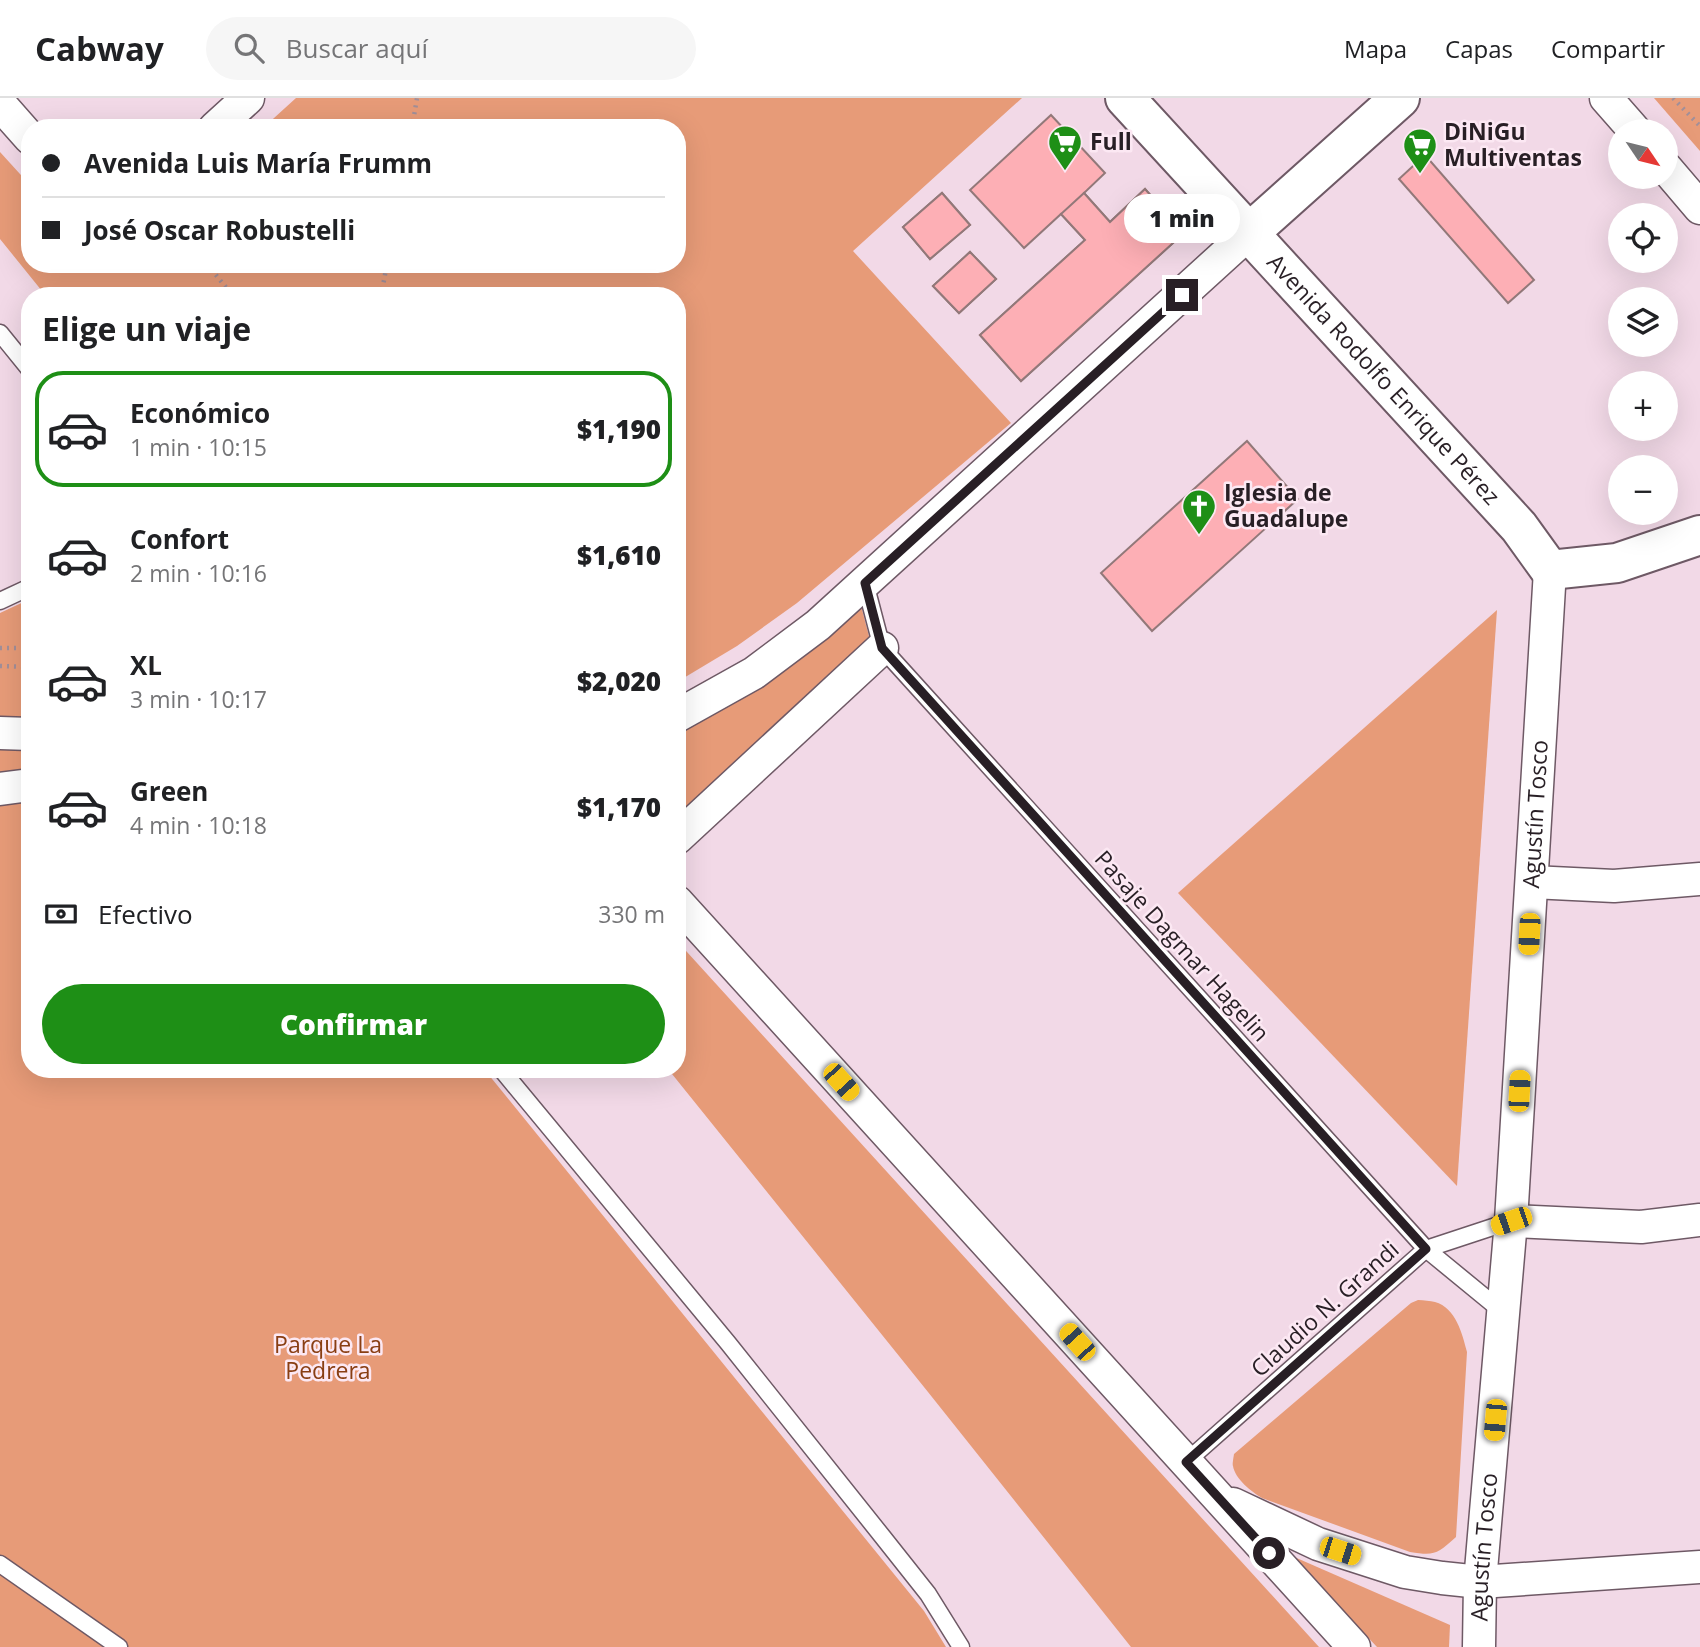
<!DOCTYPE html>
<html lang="es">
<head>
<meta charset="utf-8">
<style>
  body { margin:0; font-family:"Open Sans",sans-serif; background:#f6f6f6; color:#202124; height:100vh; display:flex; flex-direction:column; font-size:26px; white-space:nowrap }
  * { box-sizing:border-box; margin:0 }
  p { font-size:23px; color:#757577 }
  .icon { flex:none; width:38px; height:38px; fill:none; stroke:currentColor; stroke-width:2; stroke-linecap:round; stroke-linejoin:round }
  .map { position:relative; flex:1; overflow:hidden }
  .sheet { position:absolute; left:21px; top:189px; width:665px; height:791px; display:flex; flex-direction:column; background:#fff; border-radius:28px; box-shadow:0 7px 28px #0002 }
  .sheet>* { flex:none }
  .hud { position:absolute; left:21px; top:21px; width:665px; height:154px; border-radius:28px; box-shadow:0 7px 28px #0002; display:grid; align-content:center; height:154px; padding:0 21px; background:#fff }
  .needle { width:46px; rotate:125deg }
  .fabs { position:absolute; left:1608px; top:21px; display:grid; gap:14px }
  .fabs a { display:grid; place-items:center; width:70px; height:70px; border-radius:50%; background:#fff; box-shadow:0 7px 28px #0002; font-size:35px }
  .end { position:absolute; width:32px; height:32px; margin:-16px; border:9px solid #281f25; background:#fff; box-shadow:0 0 0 4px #fff }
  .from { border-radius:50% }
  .bubble { position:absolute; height:49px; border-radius:24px; background:#fff; box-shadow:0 7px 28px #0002; font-size:23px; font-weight:800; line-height:49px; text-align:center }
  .car { position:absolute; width:21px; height:42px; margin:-21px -10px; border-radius:9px; box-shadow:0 0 5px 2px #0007; background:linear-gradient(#f5c518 24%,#345 0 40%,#f5c518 0 76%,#345 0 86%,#f5c518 0) }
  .hud b { display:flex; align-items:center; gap:24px; height:66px; font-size:26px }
  .hud b+b { border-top:2px solid #e0e0e0 }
  .hud i { width:18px; height:18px; background:#202124 }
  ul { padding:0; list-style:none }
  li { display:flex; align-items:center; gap:21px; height:116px; margin:0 14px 10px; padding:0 7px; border:4px solid transparent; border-radius:28px }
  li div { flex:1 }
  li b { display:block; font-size:26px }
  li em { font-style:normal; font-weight:800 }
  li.selected { border-color:#1e8f16 }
  li>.icon { width:63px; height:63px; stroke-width:1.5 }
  h2 { padding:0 21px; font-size:32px; line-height:84px }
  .pay { display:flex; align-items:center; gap:18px; height:77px; padding:0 21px; font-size:26px }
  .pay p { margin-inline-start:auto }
  .action { display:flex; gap:14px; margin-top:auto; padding:14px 21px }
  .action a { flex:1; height:80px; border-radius:42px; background:#1e8f16; color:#fff; font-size:28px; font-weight:800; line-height:80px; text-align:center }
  header { display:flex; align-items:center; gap:42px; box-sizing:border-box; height:98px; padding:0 35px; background:#fff; border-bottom:2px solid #e0e0e0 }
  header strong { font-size:33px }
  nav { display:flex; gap:38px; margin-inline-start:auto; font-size:24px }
  .search { width:490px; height:63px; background:#f6f6f6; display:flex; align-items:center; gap:18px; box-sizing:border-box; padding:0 24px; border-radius:38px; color:#757577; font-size:26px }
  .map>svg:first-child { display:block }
</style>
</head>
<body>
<header>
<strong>Cabway</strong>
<div class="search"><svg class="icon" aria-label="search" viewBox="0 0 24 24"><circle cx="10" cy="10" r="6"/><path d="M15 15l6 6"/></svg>Buscar aquí</div>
<nav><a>Mapa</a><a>Capas</a><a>Compartir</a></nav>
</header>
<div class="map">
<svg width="1700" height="1549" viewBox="0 0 1700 1549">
  <rect width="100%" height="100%" fill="#f2d9e7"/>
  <g fill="#e79b78">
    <polygon points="296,0 1022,0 853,153 1011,325 797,505 737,548 677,584 677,198 46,198 0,141 0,54 30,87 30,166 677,166 677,30 263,30"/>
    <polygon points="1654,0 1700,0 1700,53"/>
    <polygon points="30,501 30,971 484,971 924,1513 946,1549 0,1549 0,515"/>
    <polygon points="860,504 871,546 677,717 677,630"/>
    <polygon points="1497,512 1457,1088 1178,795"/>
    <polygon points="677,843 1319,1549 1131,1549 928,1294 668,971 677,971"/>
    <path d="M1418,1202C1424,1202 1430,1203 1435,1204C1456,1210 1462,1235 1467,1254L1456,1439C1437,1456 1435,1458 1410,1454L1262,1400C1252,1394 1235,1381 1233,1368C1232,1367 1234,1357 1234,1356L1411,1205Z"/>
    <polygon points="1292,1458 1450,1527 1449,1549 1377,1549"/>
  </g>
  <g fill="#fdafb5" stroke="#927879" stroke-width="2">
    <polygon points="1051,17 1105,75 1084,95 1110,124 1145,91 1184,135 1021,283 980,237 1085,142 1061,116 1024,150 970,92"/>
    <polygon points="1425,57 1534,182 1508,205 1399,81"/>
    <polygon points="1145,91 1184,135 1021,283 980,237 1085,142 1061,116 1084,95 1110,124"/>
    <polygon points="942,95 970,127 930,161 903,129"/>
    <polygon points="942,95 970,127 930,161 903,129"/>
    <polygon points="970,154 996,181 959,215 933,188"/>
    <polygon points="970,154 996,181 959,215 933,188"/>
    <polygon points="1247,343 1298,401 1152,533 1101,475"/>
  </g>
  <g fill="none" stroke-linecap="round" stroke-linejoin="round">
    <g stroke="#6e5965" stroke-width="19">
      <g id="lane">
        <polyline points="0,235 30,272"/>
        <polyline points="865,485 882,550 1426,1151 1504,1215"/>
        <polyline points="0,503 30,489"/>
        <polyline points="501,971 728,1245 882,1438 928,1496 961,1549"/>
        <polyline points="1186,1364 1426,1151 1511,1123"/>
        <polyline points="0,1466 119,1549"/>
      </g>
    </g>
    <g stroke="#6e5965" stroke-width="35">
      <g id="street">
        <polyline points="1606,0 1635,33"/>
        <polyline points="0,6 30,40"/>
        <polyline points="215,30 248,0"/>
        <polyline points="1666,70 1700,110"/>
        <polyline points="677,618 754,575 818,527 1249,135"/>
        <polyline points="0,635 30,636"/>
        <polyline points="0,691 30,687"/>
        <polyline points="677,740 882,550"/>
        <polyline points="1532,784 1614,788 1700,781"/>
        <polyline points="677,804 1354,1549"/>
        <polyline points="1511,1123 1641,1129 1700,1122"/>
        <polyline points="1233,1406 1318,1446 1405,1474 1442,1480 1480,1484 1700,1469"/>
        <path id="s1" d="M1479,1549L1480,1484L1511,1123L1550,472"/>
      </g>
    </g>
    <g stroke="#6e5965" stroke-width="42">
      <g id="secondary">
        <path id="s2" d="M1125,0L1519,429L1550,472L1617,465L1700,437"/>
        <polyline points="1249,135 1400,0"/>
      </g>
    </g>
    <g stroke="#a18f99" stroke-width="4.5" stroke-dasharray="2 5" stroke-linecap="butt">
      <polyline points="1673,0 1700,28"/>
      <polyline points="412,30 417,0"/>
      <polyline points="207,166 233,198"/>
      <polyline points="381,198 387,166"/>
      <polyline points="0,550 30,550"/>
      <polyline points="0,568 30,569"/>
    </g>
    <use href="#lane" stroke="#fff" stroke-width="16"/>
    <use href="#street" stroke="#fff" stroke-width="32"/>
    <use href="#secondary" stroke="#fff" stroke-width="38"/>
  </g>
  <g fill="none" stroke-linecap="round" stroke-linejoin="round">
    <polyline stroke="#281f25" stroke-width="9" points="1182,197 865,485 882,550 1426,1151 1186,1364 1269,1455"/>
  </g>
  <defs>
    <g id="supermarket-pin" transform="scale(1.75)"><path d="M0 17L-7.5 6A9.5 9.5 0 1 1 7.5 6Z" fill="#1e8f16" stroke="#fce8f3"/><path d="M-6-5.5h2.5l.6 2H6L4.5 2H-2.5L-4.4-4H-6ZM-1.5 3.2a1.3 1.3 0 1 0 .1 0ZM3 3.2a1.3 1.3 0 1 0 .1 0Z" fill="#fff"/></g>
    <g id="church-pin" transform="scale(1.75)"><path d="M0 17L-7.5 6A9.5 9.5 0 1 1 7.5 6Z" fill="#1e8f16" stroke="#fce8f3"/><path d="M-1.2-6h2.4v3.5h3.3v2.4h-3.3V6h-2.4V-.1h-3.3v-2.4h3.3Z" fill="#fff"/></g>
  </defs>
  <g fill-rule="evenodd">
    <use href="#supermarket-pin" x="1065" y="44"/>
    <use href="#supermarket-pin" x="1420" y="47"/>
    <use href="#church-pin" x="1199" y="408"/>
  </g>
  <g text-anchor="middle" stroke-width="5" stroke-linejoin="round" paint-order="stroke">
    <g font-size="23" font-weight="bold" fill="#281f25" stroke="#fce8f3" text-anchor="start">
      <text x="1444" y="42">DiNiGu<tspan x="1444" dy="26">Multiventas</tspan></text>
      <text x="1090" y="52">Full</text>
      <text x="1224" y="403">Iglesia de<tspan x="1224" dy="26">Guadalupe</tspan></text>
    </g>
    <g font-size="23" fill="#281f25" stroke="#fce8f3">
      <text dy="8" stroke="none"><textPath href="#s2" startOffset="382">Avenida Rodolfo Enrique Pérez</textPath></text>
      <text dy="8" stroke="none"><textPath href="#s1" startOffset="835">Agustín Tosco</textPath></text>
      <text transform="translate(1182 848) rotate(48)" y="8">Pasaje Dagmar Hagelin</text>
      <text transform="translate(1325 1211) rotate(-42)" y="8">Claudio N. Grandi</text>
      <text dy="8" stroke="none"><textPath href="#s1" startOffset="100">Agustín Tosco</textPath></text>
    </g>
    <g font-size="23" fill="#893e13" stroke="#fce8f3">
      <text x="328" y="1255">Parque La<tspan x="328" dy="26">Pedrera</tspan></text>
    </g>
  </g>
</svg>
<div class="fabs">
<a><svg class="needle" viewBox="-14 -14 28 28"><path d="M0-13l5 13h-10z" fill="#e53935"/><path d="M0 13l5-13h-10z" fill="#757577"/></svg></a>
<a><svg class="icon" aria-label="locate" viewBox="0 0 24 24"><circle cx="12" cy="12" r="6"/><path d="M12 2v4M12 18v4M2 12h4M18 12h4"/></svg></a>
<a><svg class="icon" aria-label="layers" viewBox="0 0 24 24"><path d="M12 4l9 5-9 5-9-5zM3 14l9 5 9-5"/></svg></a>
<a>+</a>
<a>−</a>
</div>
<i class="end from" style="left:1269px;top:1455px"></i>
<i class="end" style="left:1182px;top:197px"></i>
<div class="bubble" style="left:1124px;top:96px;width:116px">1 min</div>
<i class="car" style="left:1529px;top:836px;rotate:183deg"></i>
<i class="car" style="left:841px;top:984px;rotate:138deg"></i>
<i class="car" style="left:1519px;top:993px;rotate:3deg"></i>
<i class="car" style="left:1511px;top:1123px;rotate:251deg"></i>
<i class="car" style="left:1077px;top:1244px;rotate:318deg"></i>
<i class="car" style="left:1495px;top:1322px;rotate:185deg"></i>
<i class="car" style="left:1340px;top:1453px;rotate:108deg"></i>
<div class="hud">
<b><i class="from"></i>Avenida Luis María Frumm</b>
<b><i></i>José Oscar Robustelli</b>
</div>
<section class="sheet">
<h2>Elige un viaje</h2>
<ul>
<li class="selected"><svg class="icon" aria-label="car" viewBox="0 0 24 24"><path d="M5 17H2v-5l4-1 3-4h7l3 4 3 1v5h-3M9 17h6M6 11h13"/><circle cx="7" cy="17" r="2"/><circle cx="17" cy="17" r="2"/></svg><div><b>Económico</b><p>1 min · 10:15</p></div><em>$1,190</em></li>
<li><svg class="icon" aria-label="car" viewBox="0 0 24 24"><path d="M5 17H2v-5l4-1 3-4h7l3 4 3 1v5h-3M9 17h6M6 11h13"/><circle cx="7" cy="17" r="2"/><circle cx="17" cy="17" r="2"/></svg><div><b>Confort</b><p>2 min · 10:16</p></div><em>$1,610</em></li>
<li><svg class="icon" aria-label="car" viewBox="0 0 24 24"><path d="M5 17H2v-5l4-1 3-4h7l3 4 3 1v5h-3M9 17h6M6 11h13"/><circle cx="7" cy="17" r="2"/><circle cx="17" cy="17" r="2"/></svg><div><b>XL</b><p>3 min · 10:17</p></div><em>$2,020</em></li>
<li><svg class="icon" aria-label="car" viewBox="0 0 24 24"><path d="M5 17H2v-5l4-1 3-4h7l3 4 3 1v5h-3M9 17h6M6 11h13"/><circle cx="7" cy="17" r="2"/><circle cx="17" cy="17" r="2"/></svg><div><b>Green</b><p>4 min · 10:18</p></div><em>$1,170</em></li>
</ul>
<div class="pay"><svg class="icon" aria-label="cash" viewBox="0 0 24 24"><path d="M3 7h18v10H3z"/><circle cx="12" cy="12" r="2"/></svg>Efectivo<p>330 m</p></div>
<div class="action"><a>Confirmar</a></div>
</section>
</div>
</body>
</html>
